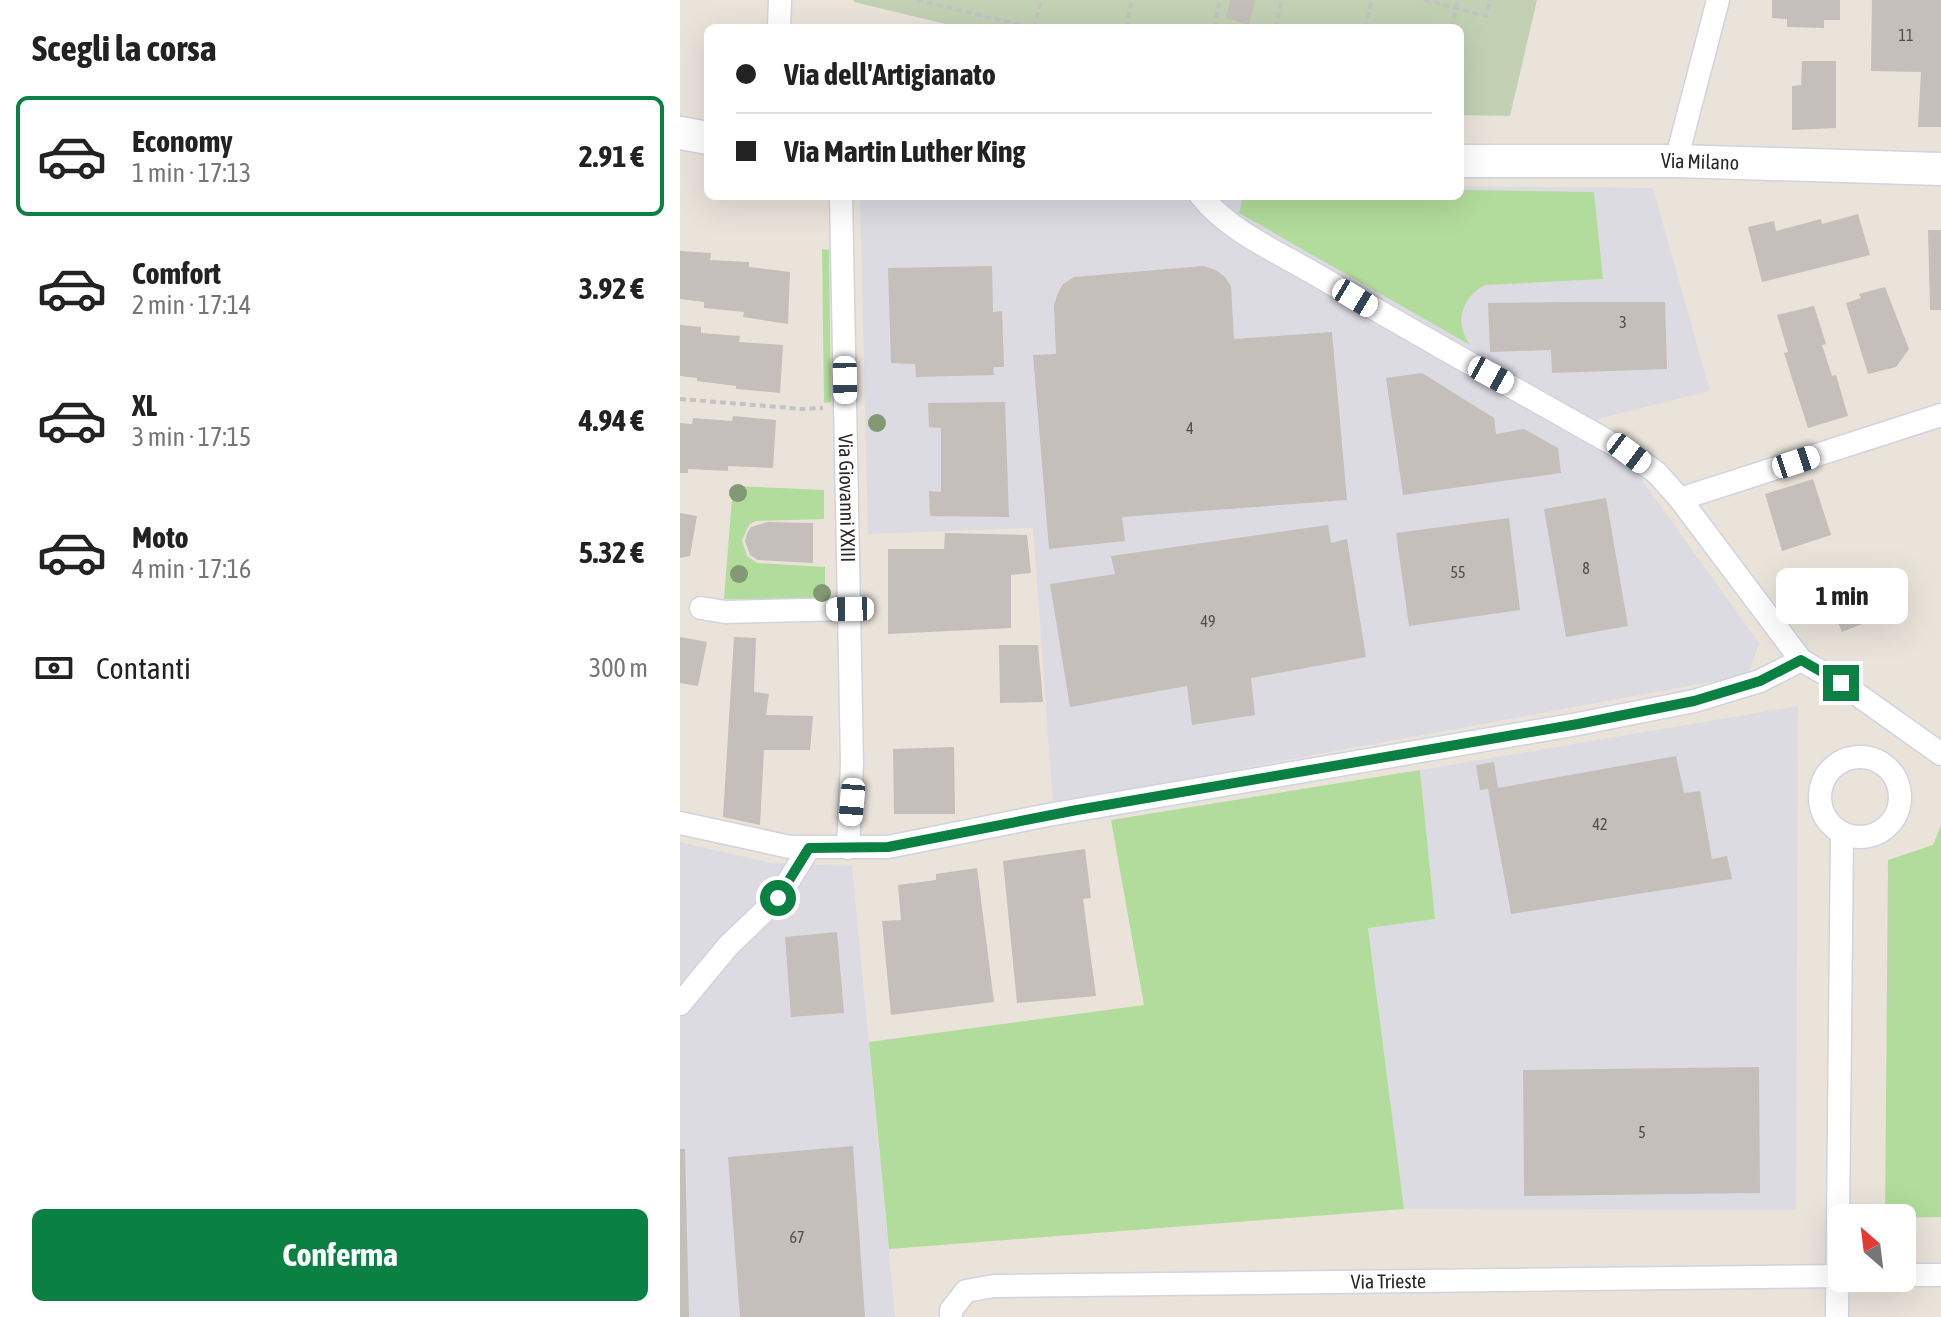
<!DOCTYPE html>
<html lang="it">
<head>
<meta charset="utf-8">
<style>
  body { margin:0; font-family:"Asap Condensed",sans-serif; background:#f6f6f6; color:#222; height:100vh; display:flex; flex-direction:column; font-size:30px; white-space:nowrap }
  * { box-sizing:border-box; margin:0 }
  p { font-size:26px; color:#767676 }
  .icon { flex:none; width:44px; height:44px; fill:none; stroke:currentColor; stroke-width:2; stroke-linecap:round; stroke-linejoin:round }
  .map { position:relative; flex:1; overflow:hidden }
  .drawer { display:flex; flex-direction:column; background:#fff; width:680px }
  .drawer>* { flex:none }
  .banner { position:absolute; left:24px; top:24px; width:760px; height:176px; border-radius:12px; box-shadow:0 8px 32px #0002; display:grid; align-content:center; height:176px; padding:0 32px; background:#fff }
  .needle { width:52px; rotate:332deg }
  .controls { position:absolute; left:1148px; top:1204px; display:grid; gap:16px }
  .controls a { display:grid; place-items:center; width:88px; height:88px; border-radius:12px; background:#fff; box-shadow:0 8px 32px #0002; font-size:40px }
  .end { position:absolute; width:36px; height:36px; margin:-18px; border:10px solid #0b8043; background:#fff; box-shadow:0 0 0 4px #fff }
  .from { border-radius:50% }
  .bubble { position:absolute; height:56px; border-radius:12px; background:#fff; box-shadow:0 8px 32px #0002; font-size:26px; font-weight:700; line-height:56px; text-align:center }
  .car { position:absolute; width:24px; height:48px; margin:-24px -12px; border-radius:10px; box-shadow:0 0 6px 2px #0007; background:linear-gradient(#fff 24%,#345 0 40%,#fff 0 76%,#345 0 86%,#fff 0) }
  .banner b { display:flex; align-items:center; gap:28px; height:76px; font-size:30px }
  .banner b+b { border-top:2px solid #e0e0e0 }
  .banner i { width:20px; height:20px; background:#222 }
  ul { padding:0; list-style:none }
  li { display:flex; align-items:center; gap:24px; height:120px; margin:0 16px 12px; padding:0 16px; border:4px solid transparent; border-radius:12px }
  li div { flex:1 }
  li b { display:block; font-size:30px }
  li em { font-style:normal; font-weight:700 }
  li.current { border-color:#0b8043 }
  li>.icon { width:72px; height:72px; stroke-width:1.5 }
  h2 { padding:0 32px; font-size:36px; line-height:96px }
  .pay { display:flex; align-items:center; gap:20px; height:88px; padding:0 32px; font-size:30px }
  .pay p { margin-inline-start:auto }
  .primary-button { display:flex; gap:16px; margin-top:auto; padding:16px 32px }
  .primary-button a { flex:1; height:92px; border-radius:12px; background:#0b8043; color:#fff; font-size:32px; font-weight:700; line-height:92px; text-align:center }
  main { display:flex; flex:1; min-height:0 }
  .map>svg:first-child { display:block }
</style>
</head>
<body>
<main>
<section class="drawer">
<h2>Scegli la corsa</h2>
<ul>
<li class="current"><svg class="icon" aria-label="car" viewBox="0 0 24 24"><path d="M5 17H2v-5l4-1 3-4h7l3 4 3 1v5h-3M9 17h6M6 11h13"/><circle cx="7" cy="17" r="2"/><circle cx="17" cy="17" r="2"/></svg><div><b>Economy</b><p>1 min · 17:13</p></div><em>2.91 €</em></li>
<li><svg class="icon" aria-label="car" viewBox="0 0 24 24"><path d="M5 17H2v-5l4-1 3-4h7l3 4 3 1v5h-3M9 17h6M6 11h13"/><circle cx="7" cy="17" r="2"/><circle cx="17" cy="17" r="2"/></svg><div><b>Comfort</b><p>2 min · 17:14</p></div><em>3.92 €</em></li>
<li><svg class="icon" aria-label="car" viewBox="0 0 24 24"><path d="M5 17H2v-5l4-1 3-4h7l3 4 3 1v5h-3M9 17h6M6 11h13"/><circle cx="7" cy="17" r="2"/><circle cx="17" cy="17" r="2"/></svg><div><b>XL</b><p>3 min · 17:15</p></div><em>4.94 €</em></li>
<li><svg class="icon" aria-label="car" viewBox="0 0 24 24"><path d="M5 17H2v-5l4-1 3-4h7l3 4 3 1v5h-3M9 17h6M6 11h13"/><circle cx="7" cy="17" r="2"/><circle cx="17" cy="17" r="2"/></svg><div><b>Moto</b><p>4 min · 17:16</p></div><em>5.32 €</em></li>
</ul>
<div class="pay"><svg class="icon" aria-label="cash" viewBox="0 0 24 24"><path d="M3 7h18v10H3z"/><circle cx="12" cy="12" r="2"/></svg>Contanti<p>300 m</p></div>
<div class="primary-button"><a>Conferma</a></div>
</section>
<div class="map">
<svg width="1261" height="1317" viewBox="0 0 1261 1317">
  <rect width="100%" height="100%" fill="#e9e3da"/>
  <g fill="#dddbe2">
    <polygon points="780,186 973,188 1030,391 918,419 1079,643 1068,675 373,803 353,528 188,534 180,196 780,196"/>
    <polygon points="1118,706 1116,1210 724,1209 688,928 755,918 740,770"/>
    <polygon points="0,842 91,863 172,866 215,1317 0,1317"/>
  </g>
  <g fill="#b2dc9b">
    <path d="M780,190L914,192L923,279L805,285C781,298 774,322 790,345L559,213L563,196H780Z"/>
    <polygon points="142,249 149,250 151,402 144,403"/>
    <polygon points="53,486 144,490 144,519 76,521 69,525 62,540 67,556 77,563 145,567 145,599 44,599"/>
    <polygon points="740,770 755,919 688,928 724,1209 209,1249 189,1042 464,1005 431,820"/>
    <polygon points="1261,825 1261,1217 1205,1218 1208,860 1253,845"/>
  </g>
  <polygon fill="#c2d1b3" points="174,0 857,0 830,116 780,115 780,28 282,28 174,2"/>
  <g fill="#c4bfba">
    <polygon points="550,0 575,0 569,25 546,18"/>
    <polygon points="1092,0 1160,0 1160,20 1144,20 1144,28 1107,27 1107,19 1092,18"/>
    <polygon points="1192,0 1261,0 1261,127 1238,127 1241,72 1191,71"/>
    <polygon points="1122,61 1156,61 1156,128 1112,130 1112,86 1121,85"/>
    <polygon points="1178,214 1190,255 1082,282 1068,227 1094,221 1096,231 1141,219 1142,224"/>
    <polygon points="1248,230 1261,230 1261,310 1250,310"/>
    <polygon points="0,251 31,253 30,260 69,262 69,267 110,272 108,324 63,317 64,312 24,308 24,302 0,299"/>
    <polygon points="312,266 313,312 322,311 324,367 313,367 314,375 236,377 235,364 211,363 208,268"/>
    <polygon points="523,266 536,270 545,277 551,286 554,339 652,332 667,500 442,517 445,541 369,549 353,355 376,354 374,306 377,295 383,284 394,277"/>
    <polygon points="1205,287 1229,349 1216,367 1188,374 1166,303 1181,298 1179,294"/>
    <polygon points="900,302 985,302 987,369 872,373 871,350 810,352 808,303"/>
    <polygon points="1134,306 1146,344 1142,345 1152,376 1156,375 1168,416 1128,428 1104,353 1108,352 1097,315"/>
    <polygon points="0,325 21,327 21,333 60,336 59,342 103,345 100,393 56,389 56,386 17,381 17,378 0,376"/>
    <polygon points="742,373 814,418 816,434 844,429 878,448 881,473 723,495 706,378"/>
    <polygon points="325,402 329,517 250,516 249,491 261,492 261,428 249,427 248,403"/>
    <polygon points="53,416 96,420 93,468 48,466 48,471 8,469 8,473 0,473 0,423 12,424 13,418 52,421"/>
    <polygon points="1133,479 1151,535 1102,551 1085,494"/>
    <polygon points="926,498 948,626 886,637 864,509"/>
    <polygon points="0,513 17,516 10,556 0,558"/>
    <polygon points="829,518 840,610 729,626 716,533"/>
    <polygon points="87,522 133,523 133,563 78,560 70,555 65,541 67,533 71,527"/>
    <polygon points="648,525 651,543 667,539 686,657 571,678 575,715 512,725 507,686 390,707 370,584 435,574 431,556"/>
    <polygon points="265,533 347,535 351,573 331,575 331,628 208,634 208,549 264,549"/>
    <polygon points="1193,570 1210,613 1162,632 1156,618 1144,623 1138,610 1150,604 1145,591"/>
    <polygon points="0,637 27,642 18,686 0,683"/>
    <polygon points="54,637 76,638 74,692 89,694 86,715 133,716 130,750 84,750 80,825 43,817"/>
    <polygon points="319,645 358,645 363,702 320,703"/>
    <polygon points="274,747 275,814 214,814 213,749"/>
    <polygon points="996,756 1004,793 1020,791 1032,859 1047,856 1052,879 831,914 808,789 800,790 796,765 814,762 818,788"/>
    <polygon points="405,849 411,898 403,899 416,996 337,1003 323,861"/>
    <polygon points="297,868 314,1002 211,1015 202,921 221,920 218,885 256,880 256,874"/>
    <polygon points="157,932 164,1013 111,1017 105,937"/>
    <polygon points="1079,1067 1080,1193 844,1196 843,1070"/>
    <polygon points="173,1146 185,1317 60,1317 48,1157"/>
    <polygon points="0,1149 5,1149 9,1317 0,1317"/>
  </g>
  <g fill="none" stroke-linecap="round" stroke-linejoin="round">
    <g stroke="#d0d3e0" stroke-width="25">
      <g id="street">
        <polyline points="99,28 100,0"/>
        <polyline points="996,161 1038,0"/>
        <path id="s1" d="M161,196L172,763L168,848"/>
        <path d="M521,196C551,233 602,254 642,278C743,338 846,395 949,453L977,473L1000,499L1121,660L1161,683L1261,754"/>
        <polyline points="1000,499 1261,415"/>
        <polyline points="21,608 45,612 170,609"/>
        <circle cx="1180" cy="797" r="40"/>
        <polyline points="0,823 110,847 208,847 368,815 898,724 1014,701 1080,681 1121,660"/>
        <polyline points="0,1004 48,946 98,898 129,848"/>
        <polyline points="1222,1275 1261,1275"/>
        <path id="s2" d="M271,1317V1310L286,1291L314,1286L1162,1276"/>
        <polyline points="1157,1317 1162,834"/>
      </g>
    </g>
    <g stroke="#d0d3e0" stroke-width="35">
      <g id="secondary">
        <polyline points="0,133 28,138"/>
        <path id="s3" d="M780,161H996L1261,169"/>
      </g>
    </g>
    <g stroke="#c3c3c3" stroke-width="4" stroke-dasharray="6 4" stroke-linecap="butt">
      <polyline points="237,0 353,28"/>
      <polyline points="744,0 806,16 810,0"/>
      <polyline points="354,28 361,0"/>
      <polyline points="446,28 452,0"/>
      <polyline points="534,28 540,0"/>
      <polyline points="595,28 602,0"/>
      <polyline points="685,28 692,0"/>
      <polyline points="771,28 778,0"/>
      <polyline points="0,399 123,409 143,408"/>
    </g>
    <use href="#street" stroke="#fff" stroke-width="22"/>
    <use href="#secondary" stroke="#fff" stroke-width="32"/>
  </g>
  <g fill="#829973">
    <circle cx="197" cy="423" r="9"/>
    <circle cx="58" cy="493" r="9"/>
    <circle cx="59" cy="574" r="9"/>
    <circle cx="142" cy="593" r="9"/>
  </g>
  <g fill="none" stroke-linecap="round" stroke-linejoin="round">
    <polyline stroke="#0b8043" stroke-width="10" points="98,898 129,848 208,847 397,810 898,724 1014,701 1080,681 1121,660 1161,683"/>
  </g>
  <g text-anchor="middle" stroke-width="8" stroke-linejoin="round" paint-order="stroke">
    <g font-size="16" fill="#4f4e4c">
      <text x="1226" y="41">11</text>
      <text x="943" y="328">3</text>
      <text x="510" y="434">4</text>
      <text x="906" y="574">8</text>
      <text x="778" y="578">55</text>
      <text x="528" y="627">49</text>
      <text x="920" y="830">42</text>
      <text x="962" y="1138">5</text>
      <text x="117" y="1243">67</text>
    </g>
    <g font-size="20" fill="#282828" stroke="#fff">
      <text dy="7" stroke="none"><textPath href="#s3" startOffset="240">Via Milano</textPath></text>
      <text dy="7" stroke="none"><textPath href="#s1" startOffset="302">Via Giovanni XXIII</textPath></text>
      <text dy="7" stroke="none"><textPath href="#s2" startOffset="454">Via Trieste</textPath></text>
    </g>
  </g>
</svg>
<div class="controls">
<a><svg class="needle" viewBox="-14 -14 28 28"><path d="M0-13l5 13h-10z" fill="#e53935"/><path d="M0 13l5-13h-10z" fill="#767676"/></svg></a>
</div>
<i class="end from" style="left:98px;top:898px"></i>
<i class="end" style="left:1161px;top:683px"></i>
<div class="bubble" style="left:1096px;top:568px;width:132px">1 min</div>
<i class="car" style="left:675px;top:298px;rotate:121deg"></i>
<i class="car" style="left:811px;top:375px;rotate:119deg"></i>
<i class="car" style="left:165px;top:380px;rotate:179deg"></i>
<i class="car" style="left:949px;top:453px;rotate:127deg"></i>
<i class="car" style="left:1116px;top:462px;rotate:72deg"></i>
<i class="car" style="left:170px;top:609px;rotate:269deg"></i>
<i class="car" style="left:172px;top:802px;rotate:185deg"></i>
<div class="banner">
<b><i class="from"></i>Via dell'Artigianato</b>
<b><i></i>Via Martin Luther King</b>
</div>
</div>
</main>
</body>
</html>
